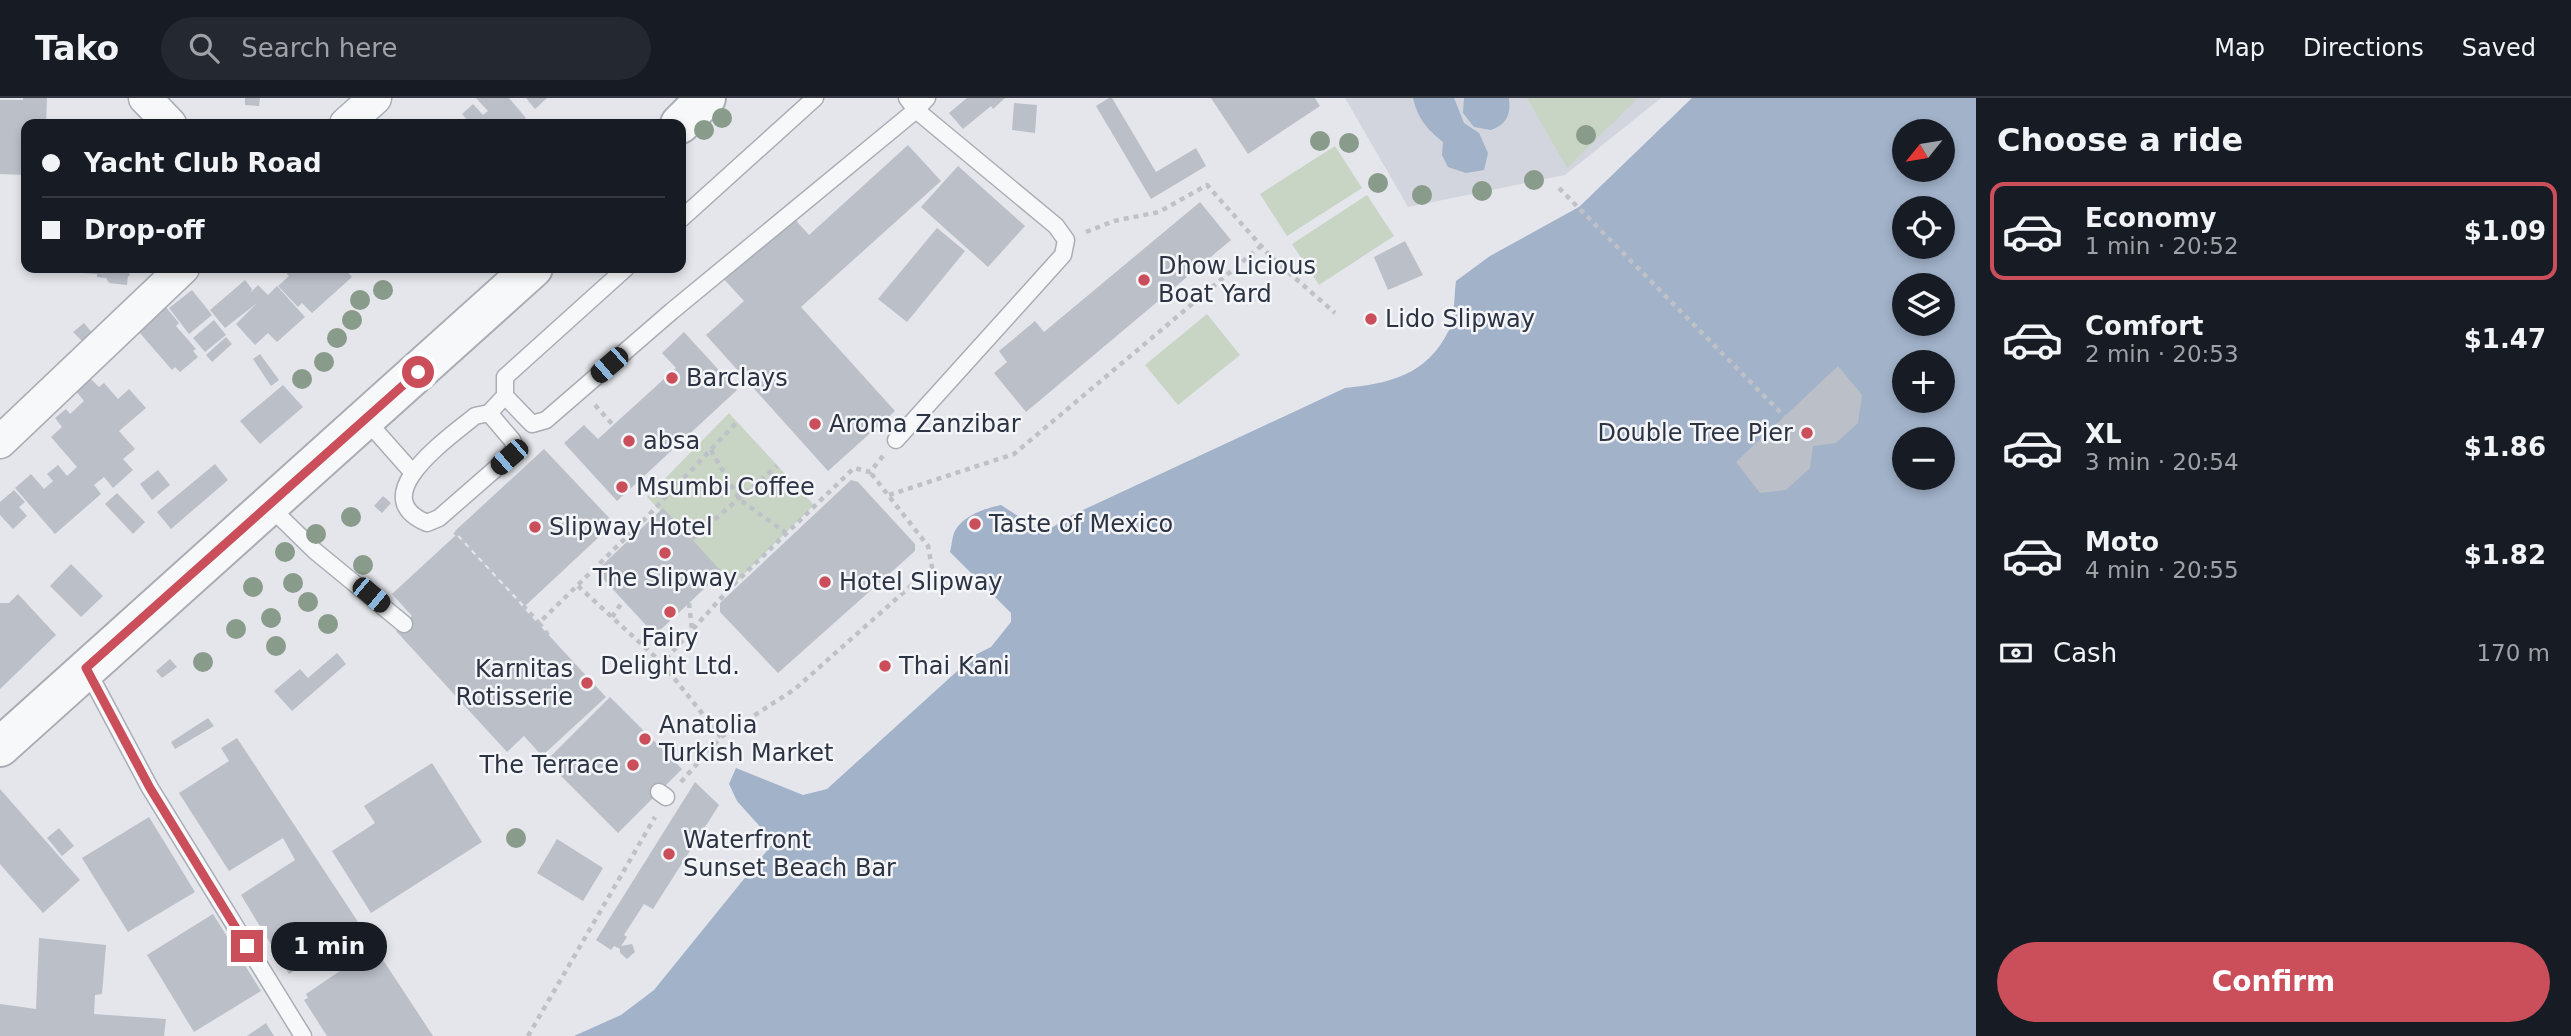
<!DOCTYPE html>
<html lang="en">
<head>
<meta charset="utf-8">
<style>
  body { margin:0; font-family:"DejaVu Sans",sans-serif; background:#242831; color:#f1f3f6; height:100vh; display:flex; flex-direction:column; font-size:26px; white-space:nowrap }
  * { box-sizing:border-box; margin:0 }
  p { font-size:23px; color:#9ea1a6 }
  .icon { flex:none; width:38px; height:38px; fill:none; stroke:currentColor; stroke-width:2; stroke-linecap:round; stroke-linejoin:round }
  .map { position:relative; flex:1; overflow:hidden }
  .panel { display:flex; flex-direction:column; background:#171b24; width:595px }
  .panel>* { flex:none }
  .banner { position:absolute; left:21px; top:21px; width:665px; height:154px; border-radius:14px; box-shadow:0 4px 10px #0003; display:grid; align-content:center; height:154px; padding:0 21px; background:#171b24 }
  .needle { width:46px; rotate:240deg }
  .buttons { position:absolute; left:1892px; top:21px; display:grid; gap:14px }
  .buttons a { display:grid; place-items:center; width:63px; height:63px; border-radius:50%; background:#171b24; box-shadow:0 4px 10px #0003; font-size:35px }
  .end { position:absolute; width:32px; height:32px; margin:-16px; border:9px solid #ca4f5b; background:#fff; box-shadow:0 0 0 4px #fff }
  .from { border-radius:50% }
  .bubble { position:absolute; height:49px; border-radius:24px; background:#171b24; box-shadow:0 4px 10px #0003; font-size:23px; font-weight:800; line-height:49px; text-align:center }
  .car { position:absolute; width:21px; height:42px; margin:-21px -10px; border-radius:9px; box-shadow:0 0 5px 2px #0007; background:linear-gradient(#222 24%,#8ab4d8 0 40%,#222 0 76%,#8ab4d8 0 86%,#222 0) }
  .banner b { display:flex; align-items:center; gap:24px; height:66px; font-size:26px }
  .banner b+b { border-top:2px solid #363941 }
  .banner i { width:18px; height:18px; background:#f1f3f6 }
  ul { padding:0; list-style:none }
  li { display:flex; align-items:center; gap:21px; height:98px; margin:0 14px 10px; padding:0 7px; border:4px solid transparent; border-radius:14px }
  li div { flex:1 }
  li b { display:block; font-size:26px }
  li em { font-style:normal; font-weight:800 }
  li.active { border-color:#ca4f5b }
  li>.icon { width:63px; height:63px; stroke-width:1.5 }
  h2 { padding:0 21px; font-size:32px; line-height:84px }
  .pay { display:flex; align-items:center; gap:18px; height:77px; padding:0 21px; font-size:26px }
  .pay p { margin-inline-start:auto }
  .cta { display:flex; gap:14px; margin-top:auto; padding:14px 21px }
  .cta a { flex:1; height:80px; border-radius:42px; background:#ca4f5b; color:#fff; font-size:28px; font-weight:800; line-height:80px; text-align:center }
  header { display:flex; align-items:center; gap:42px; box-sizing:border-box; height:98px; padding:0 35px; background:#171b24; border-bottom:2px solid #363941 }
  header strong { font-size:33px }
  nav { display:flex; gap:38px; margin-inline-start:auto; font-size:24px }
  .search { width:490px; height:63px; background:#242831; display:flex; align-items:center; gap:18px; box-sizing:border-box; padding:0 24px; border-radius:38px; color:#9ea1a6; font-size:26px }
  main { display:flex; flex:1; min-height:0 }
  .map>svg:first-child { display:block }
</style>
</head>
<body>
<header>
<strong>Tako</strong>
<div class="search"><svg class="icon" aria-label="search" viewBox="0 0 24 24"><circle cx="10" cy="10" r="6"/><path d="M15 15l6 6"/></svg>Search here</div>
<nav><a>Map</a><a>Directions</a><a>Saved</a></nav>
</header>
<main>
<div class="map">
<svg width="1976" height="938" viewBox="0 0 1976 938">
  <rect width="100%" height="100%" fill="#e4e6eb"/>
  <polygon fill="#d2d5dd" points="1345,0 1661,0 1565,77 1408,109"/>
  <g fill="#c8d5c5">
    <polygon points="1527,0 1635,0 1636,2 1567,70"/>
    <polygon points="1335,48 1362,90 1287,138 1260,96"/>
    <polygon points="1367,97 1394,138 1319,187 1292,146"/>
    <polygon points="1207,216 1240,257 1178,307 1145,267"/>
    <polygon points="729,315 814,407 733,487 647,399"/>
  </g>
  <g fill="#a1b2c9" fill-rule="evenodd">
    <path d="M1413,0H1454L1464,25L1479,35L1488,55L1484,72L1466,75L1448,69L1442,57L1443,44C1427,31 1418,21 1413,0Z"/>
    <path d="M1464,0H1509C1511,16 1507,26 1491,32L1474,29L1463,15Z"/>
    <path d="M1692,0H1976V938H574L621,917L654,892L774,744L737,703L729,686L736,670L803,697L827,691L975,557L991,549L1011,524V515L950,454C952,447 952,437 956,431C965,417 986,410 1001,407L1044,435L1068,419L1345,290C1391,285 1427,277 1449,232C1455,218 1454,197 1456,183L1490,158L1579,109ZM1904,33H1942V72H1904ZM1904,110H1942V149H1904ZM1904,187H1942V226H1904ZM1904,264H1942V303H1904ZM1904,341H1942V380H1904Z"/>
  </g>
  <g fill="#bbbfc8">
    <polygon points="23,0 47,0 46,26 26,26 26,77 0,76 0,2 23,2"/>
    <polygon points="245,0 260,0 259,8 245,7"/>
    <polygon points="476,0 509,0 526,20 520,26 471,26 462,16 473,6 483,17 488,13"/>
    <polygon points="526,0 547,0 535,11"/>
    <polygon points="967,0 1005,0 993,11 991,8 963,31 949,15"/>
    <polygon points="1109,0 1112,0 1156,74 1196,50 1206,68 1151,101 1096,8"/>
    <polygon points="1211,0 1315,0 1320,8 1248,56"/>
    <polygon points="1014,5 1037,7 1035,35 1012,32"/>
    <polygon points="908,47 941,83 801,209 895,313 828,373 706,237 744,203 722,179 791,117 809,137"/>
    <polygon points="958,68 1025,128 988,169 921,109"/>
    <polygon points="1200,104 1231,142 1026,314 994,275 1007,264 999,253 1035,223 1044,234"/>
    <polygon points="937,130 965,153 907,224 878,201"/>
    <polygon points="1405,143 1423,177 1388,192 1374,159"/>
    <polygon points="83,170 128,170 130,178 128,178 127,187 109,185 106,180 97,179 97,176 83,175"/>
    <polygon points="282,170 344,170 352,179 312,215 302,205 298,209 278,188 289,178"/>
    <polygon points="245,182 252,191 251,194 258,187 268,197 277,188 305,219 277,244 268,235 255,247 236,226 257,205 225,230 210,212"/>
    <polygon points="192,192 212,217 189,236 169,210"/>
    <polygon points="165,208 179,225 176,228 196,251 193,253 198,259 180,274 175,269 172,272 139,234"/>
    <polygon points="214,222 226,237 205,254 193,240"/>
    <polygon points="84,225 93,236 83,244 73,234"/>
    <polygon points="684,234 737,292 617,403 564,345 584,327 598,341 676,270 662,255"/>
    <polygon points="226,239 232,246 212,264 206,257"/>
    <polygon points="260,256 279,282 271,288 253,261"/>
    <polygon points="1838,268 1862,297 1858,325 1836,345 1813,348 1810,370 1786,392 1760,395 1736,364"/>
    <polygon points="90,280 99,289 104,285 118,301 129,291 146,310 119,333 135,351 123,361 133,372 113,390 104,379 94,387 101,396 55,436 15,390 31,376 44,391 53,383 47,376 58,367 67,378 77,369 51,339 62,329 55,320 66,311 70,316 84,303 75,292"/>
    <polygon points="283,287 303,309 260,346 240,323"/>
    <polygon points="544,351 614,425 525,508 455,433"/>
    <polygon points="215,366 228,382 171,431 157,414"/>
    <polygon points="158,372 170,387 152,402 140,386"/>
    <polygon points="851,382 858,384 915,446 915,453 778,575 720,514 720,505"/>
    <polygon points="14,392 25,404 19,409 27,418 13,431 0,417 0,404"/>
    <polygon points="117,395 145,424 133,436 105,406"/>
    <polygon points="383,398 391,405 382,415 374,408"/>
    <polygon points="663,410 722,474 655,537 596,473"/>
    <polygon points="456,437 606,599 542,658 524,638 507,654 396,533 412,518 392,496"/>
    <polygon points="71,466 103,498 81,519 50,488"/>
    <polygon points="18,496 56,537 0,591 0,505 9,505"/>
    <polygon points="337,555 346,566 292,613 274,593 300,571 308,580"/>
    <polygon points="170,561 177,569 162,580 156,573"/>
    <polygon points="610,599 682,671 618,735 546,663"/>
    <polygon points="208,620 214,628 175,651 171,644"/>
    <polygon points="237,640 433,938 327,938 304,902 308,900 306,896 359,860 348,839 289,876 241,797 295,762 283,740 229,773 179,695 229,663 221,650"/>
    <polygon points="432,665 482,744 371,815 332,753 375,725 364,708"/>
    <polygon points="695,684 719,707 653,811 644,806 624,837 627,839 621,848 632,846 635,854 627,861 620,855 620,851 614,848 611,852 596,842"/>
    <polygon points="0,691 80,782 43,815 0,766"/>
    <polygon points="149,719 195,794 128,834 82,760"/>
    <polygon points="59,730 74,748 62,758 47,740"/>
    <polygon points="557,741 603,770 583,803 537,775"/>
    <polygon points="213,816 261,893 194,934 147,857"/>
    <polygon points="39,840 106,847 102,896 95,897 94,916 166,921 164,938 0,938 0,906 36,911"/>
    <polygon points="266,925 274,938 247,938"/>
  </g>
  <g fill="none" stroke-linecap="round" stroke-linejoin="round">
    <g stroke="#a9adb5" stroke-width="19">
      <g id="service">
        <polyline points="681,121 815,0"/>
        <polyline points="626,170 505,279 505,298 532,326 546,322 672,213 916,12 927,0"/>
        <path d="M489,315L512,342L515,349L509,359L439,420L427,425C363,398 449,340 475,318L489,315L505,298"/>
        <polyline points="366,322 413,375"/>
        <polyline points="896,342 1063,157 1066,142 1056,128 916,12 907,0"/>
        <polyline points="269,408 315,453 404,526"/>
        <polyline points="86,570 150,690 303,938"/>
        <polyline points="659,694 666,699"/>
      </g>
    </g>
    <g stroke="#a9adb5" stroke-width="35">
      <g id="minor">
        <polyline points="145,0 170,26"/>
        <polyline points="346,26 375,0"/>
        <polyline points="0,344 183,170"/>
      </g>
    </g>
    <g stroke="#a9adb5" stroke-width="42">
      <g id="tertiary">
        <polyline points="680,26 706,0"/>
        <polyline points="0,649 533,170"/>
      </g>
    </g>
    <g stroke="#bec1c7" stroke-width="4.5" stroke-dasharray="5 5" stroke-linecap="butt">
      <polyline points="1559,90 1784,318"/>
      <polyline points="1086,134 1114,123 1159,114 1207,87 1271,159 1335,215"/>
      <polyline points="595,307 613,327"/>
      <polyline points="711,352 739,401 786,435"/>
      <polyline points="889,397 1014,356 1261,148"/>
      <polyline points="455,434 539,525"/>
      <polyline points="692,441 777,368"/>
      <polyline points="578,488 662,565 733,487 854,370 870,374 883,358"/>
      <polyline points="689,505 692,532"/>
      <polyline points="612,519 623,503"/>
      <polyline points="548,537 539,525 643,423 737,324"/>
      <polyline points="662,565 721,639"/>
      <polyline points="681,684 721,639 795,591 932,469 928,448 870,374"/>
      <polyline points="528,938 655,719"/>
    </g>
    <use href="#service" stroke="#f7f8fa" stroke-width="16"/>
    <use href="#minor" stroke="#f7f8fa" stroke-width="32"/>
    <use href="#tertiary" stroke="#f7f8fa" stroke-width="38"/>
  </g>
  <g fill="#899b8a">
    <circle cx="722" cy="20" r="10"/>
    <circle cx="704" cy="32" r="10"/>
    <circle cx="1586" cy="37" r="10"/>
    <circle cx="1320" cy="43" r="10"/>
    <circle cx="1349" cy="45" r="10"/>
    <circle cx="1534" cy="82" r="10"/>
    <circle cx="1378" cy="85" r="10"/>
    <circle cx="1482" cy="93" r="10"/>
    <circle cx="1422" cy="97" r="10"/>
    <circle cx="383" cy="192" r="10"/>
    <circle cx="360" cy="202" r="10"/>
    <circle cx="352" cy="222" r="10"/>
    <circle cx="337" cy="240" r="10"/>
    <circle cx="324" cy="264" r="10"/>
    <circle cx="302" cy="281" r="10"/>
    <circle cx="351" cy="419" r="10"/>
    <circle cx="316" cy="436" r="10"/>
    <circle cx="285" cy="454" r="10"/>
    <circle cx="363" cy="467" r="10"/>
    <circle cx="293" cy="485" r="10"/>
    <circle cx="253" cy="489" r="10"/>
    <circle cx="308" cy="504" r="10"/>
    <circle cx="271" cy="520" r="10"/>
    <circle cx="328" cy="526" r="10"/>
    <circle cx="236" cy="531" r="10"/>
    <circle cx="276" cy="548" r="10"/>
    <circle cx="203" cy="564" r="10"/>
    <circle cx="516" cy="740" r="10"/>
  </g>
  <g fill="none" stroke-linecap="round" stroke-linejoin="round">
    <polyline stroke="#ca4f5b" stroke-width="9" points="247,848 150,690 86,570 418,274"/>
  </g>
  <g fill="#ca4f5b" stroke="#f4f5f8" stroke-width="2.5">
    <circle cx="1144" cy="182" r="7"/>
    <circle cx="1371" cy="221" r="7"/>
    <circle cx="672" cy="280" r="7"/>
    <circle cx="815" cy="326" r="7"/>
    <circle cx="1807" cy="335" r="7"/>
    <circle cx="629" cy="343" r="7"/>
    <circle cx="622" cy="389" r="7"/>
    <circle cx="975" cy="426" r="7"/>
    <circle cx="535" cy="429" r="7"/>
    <circle cx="665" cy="455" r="7"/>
    <circle cx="825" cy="484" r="7"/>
    <circle cx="670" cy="514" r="7"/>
    <circle cx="885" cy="568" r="7"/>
    <circle cx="587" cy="585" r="7"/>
    <circle cx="645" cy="641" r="7"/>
    <circle cx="633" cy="667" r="7"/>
    <circle cx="669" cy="756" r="7"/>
  </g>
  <g text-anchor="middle" stroke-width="5" stroke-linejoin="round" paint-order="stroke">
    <g font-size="24" fill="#2c3343" stroke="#f4f5f8" text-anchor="start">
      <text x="1158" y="176">Dhow Licious<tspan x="1158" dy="28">Boat Yard</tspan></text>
      <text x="1385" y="229">Lido Slipway</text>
      <text x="686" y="288">Barclays</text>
      <text x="829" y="334">Aroma Zanzibar</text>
      <text x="1793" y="343" text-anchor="end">Double Tree Pier</text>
      <text x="643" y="351">absa</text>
      <text x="636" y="397">Msumbi Coffee</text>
      <text x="989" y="434">Taste of Mexico</text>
      <text x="549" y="437">Slipway Hotel</text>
      <text x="665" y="488" text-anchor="middle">The Slipway</text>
      <text x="839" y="492">Hotel Slipway</text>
      <text x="670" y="548" text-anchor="middle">Fairy<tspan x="670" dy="28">Delight Ltd.</tspan></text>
      <text x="899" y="576">Thai Kani</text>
      <text x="573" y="579" text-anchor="end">Karnitas<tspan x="573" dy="28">Rotisserie</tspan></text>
      <text x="659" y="635">Anatolia<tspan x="659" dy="28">Turkish Market</tspan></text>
      <text x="619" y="675" text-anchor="end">The Terrace</text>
      <text x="683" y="750">Waterfront<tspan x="683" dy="28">Sunset Beach Bar</tspan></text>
    </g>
  </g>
</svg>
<div class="buttons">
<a><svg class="needle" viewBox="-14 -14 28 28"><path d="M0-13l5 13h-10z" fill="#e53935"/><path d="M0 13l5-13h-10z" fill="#9ea1a6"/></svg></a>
<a><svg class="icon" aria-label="locate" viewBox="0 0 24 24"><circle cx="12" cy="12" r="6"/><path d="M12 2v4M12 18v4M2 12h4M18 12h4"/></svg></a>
<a><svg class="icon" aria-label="layers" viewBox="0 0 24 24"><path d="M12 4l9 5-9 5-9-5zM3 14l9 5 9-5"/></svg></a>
<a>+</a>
<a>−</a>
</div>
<i class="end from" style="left:418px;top:274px"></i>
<i class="end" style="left:247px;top:848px"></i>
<div class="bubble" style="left:271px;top:824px;width:116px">1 min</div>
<i class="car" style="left:609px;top:267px;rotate:229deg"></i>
<i class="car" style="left:509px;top:359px;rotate:229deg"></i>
<i class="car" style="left:371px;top:497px;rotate:130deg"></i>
<div class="banner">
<b><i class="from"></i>Yacht Club Road</b>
<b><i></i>Drop-off</b>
</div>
</div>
<section class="panel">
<h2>Choose a ride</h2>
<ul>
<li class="active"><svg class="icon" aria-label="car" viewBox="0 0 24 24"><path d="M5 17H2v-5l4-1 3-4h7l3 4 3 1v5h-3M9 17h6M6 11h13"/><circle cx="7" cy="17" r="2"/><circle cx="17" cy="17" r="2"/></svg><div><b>Economy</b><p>1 min · 20:52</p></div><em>$1.09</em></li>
<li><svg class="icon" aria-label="car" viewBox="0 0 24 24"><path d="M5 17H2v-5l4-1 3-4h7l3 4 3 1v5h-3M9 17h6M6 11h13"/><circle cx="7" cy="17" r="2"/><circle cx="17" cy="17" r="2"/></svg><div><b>Comfort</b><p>2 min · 20:53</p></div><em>$1.47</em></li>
<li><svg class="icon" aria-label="car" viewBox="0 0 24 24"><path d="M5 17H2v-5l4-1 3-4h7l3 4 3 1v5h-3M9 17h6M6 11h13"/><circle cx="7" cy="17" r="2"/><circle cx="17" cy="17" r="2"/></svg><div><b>XL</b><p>3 min · 20:54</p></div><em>$1.86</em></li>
<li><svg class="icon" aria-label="car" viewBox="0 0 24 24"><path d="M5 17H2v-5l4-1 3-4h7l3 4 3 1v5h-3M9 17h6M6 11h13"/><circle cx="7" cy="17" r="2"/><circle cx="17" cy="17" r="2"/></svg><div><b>Moto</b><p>4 min · 20:55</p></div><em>$1.82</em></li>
</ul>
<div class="pay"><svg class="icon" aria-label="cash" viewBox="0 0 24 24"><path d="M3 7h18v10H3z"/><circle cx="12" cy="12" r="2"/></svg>Cash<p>170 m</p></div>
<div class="cta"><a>Confirm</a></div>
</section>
</main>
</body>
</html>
